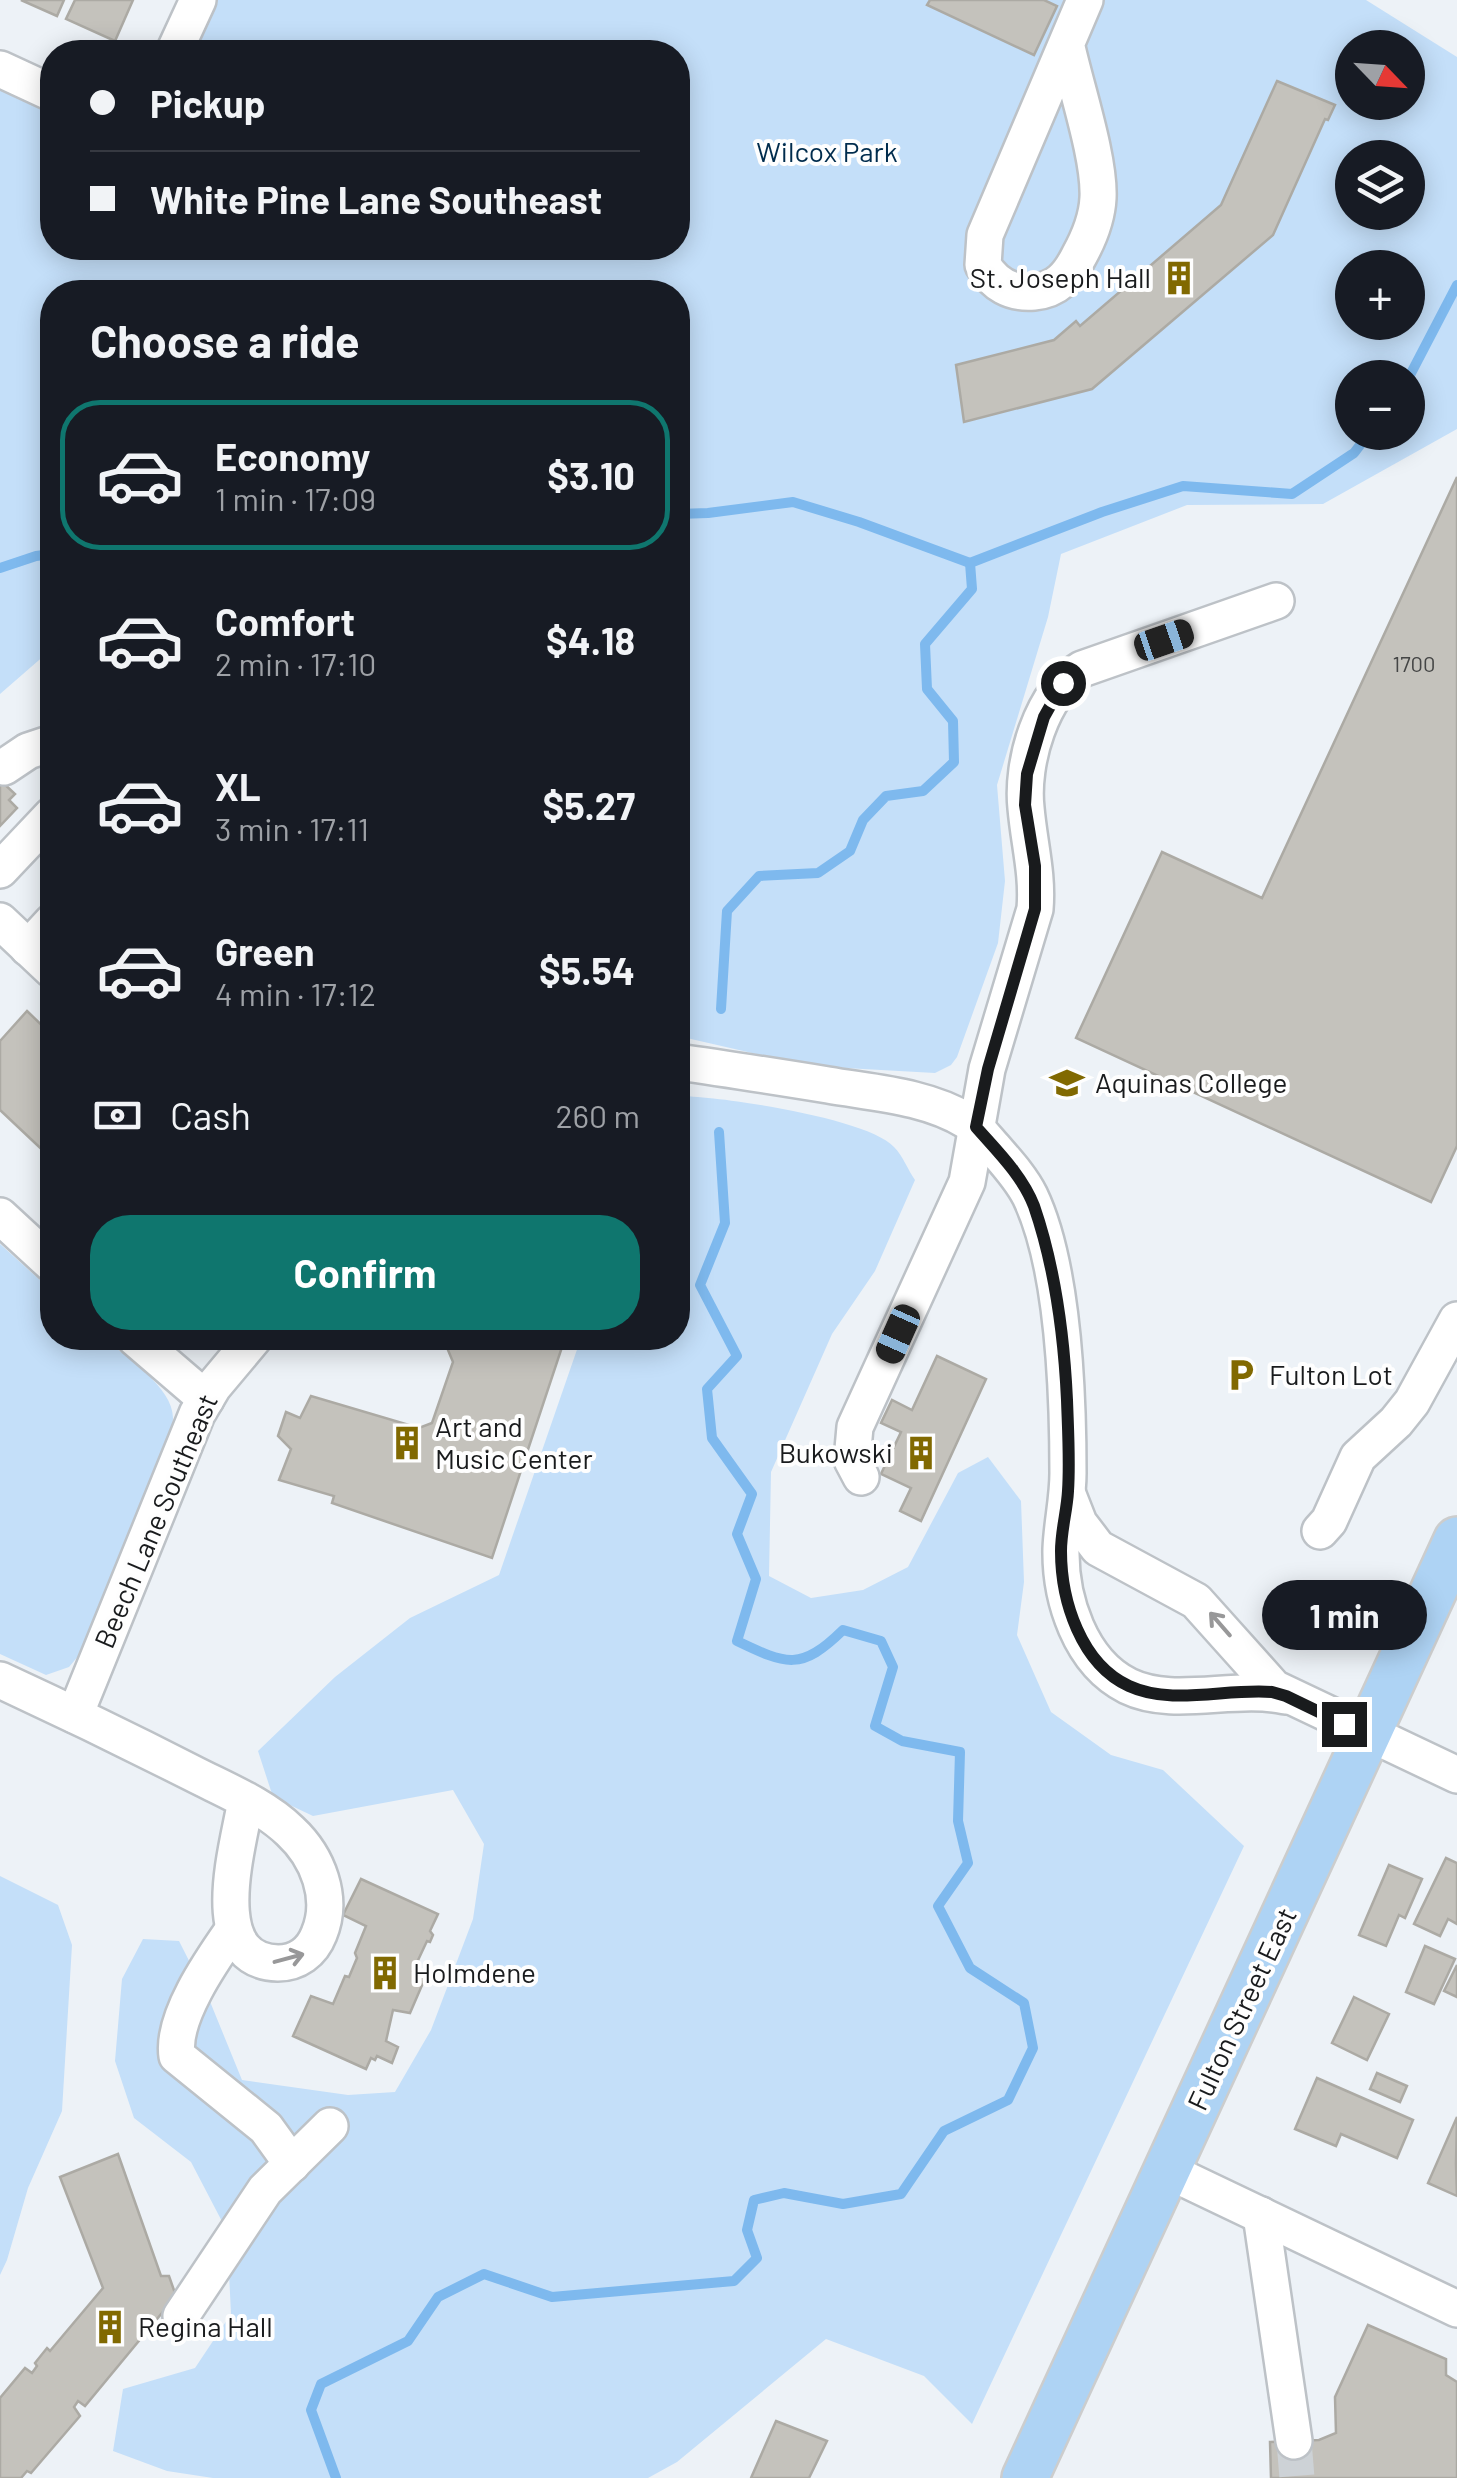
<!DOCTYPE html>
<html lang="en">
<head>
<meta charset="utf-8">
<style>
  body { margin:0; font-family:Barlow,sans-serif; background:#20242c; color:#f1f3f6; height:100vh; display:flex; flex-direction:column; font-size:38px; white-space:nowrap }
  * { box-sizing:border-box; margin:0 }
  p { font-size:32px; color:#9ea1a6 }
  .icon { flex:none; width:55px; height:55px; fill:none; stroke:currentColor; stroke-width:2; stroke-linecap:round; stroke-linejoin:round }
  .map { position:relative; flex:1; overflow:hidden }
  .sheet { position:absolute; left:40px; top:280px; width:650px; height:1070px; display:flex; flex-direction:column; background:#171b24; border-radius:40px; box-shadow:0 5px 25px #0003 }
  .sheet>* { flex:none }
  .guide { position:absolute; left:40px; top:40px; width:650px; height:220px; border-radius:40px; box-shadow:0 5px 25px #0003; display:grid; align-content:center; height:220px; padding:0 50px; background:#171b24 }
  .needle { width:65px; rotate:115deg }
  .tools { position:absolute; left:1335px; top:30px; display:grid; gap:20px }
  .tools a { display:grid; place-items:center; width:90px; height:90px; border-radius:50%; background:#171b24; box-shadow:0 5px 25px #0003; font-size:50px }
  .end { position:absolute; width:45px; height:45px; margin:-22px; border:12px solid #191b1d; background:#fff; box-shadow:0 0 0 5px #fff }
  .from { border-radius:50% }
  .bubble { position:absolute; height:70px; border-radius:35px; background:#171b24; box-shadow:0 5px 25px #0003; font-size:32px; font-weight:700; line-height:70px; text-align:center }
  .car { position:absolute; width:30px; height:60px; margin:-30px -15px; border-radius:12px; box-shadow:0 0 8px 2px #0007; background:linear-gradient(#222 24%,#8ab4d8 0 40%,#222 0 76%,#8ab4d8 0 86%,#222 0) }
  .guide b { display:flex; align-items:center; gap:35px; height:95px; font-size:38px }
  .guide b+b { border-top:2px solid #363941 }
  .guide i { width:25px; height:25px; background:#f1f3f6 }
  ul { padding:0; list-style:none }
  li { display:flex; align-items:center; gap:30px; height:150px; margin:0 20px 15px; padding:0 30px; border:5px solid transparent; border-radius:40px }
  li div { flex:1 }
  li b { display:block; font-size:38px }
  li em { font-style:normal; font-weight:700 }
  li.active { border-color:#0f766e }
  li>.icon { width:90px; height:90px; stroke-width:1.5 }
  h2 { padding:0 50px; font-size:45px; line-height:120px }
  .pay { display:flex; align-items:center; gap:25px; height:110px; padding:0 50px; font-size:38px }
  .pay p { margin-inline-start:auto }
  .primary-button { display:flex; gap:20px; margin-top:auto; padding:20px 50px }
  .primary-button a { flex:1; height:115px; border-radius:40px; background:#0f766e; color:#fff; font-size:40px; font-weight:700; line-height:115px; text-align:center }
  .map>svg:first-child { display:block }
</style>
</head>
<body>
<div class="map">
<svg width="1457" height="2478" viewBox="0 0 1457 2478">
  <rect width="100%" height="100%" fill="#edf2f7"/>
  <g fill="#c4dff9" fill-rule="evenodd">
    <path d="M214,0H1366L1457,57V429L1323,504L1187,505L1061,554L1048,617L997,785L1005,881L998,943L957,1057L951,1065L935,1073L809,1066L678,1036V292H52V657L46,654L0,694V90L52,114V248H678V52H190ZM1352,48H1408V102H1352ZM1352,158H1408V212H1352ZM1352,268H1408V322H1352ZM1352,378H1408V432H1352Z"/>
    <path d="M678,1096C719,1096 868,1118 894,1147C903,1156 908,1170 915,1180L875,1271L832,1334L771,1472L769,1576L811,1598L863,1590L908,1567L958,1473L988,1457L1021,1501L1024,1582L1017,1635L1051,1712L1111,1755L1163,1770L1244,1846L972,2424L924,2376L826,2339L677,2462L648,2478H213L167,2471L113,2451L123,2389L195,2368L231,2314L227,2231L191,2162L134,2118L115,2061L122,1979L143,1939L179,1941L211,2004L242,2080L348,2095L395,2092L431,2030L473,1919L484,1844L453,1790L313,1816L273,1797L258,1751L335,1677L410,1618L499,1575L581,1338H678Z"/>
    <path d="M0,1244L52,1291V1338H104C128,1359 181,1392 172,1426L85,1648L69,1667L46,1675L0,1654Z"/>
    <polygon points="0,1876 58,1905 72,1945 62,2111 28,2188 7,2260 0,2275"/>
  </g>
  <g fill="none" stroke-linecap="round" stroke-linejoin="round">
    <g stroke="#7eb9ee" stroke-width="10">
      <polyline points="1408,379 1457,285"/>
      <polyline points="678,514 708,513 793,502 859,522 970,563"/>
      <polyline points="0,568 36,556 52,554"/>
      <polyline points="721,1009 727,911 759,876 818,873 850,851 863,820 886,796 923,791 954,762 953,721 927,689 925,644 972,589 970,563 1102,512 1183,486 1292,494 1354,453 1370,432"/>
      <path d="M336,2478L311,2410L321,2384L408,2341L438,2297L484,2274L552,2297L734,2281L757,2258L747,2230L754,2200L784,2193L843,2204L901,2194L944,2131L1008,2100L1033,2048L1024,2003L970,1968L938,1906L968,1863L958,1821L960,1752L902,1741L875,1726L893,1667L881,1641L843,1630C801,1671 787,1665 737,1641L756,1579L737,1534L752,1494L712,1438L707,1389L737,1356L700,1285L725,1223L719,1132"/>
    </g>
  </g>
  <g fill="#c4c2bc" stroke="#acaaa4" stroke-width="2.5">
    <polygon points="21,0 64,0 57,16"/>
    <polygon points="75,0 133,0 115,41 66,19"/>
    <polygon points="930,0 1044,0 1057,6 1034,55 927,5"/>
    <polygon points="1277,81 1335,105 1328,120 1325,119 1273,235 1092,389 964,422 956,365 1054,340 1076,321 1080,326 1221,205"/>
    <polygon points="1457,477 1457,1146 1431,1202 1076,1038 1162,852 1262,898"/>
    <polygon points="0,780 15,794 9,800 17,808 0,826"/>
    <polygon points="27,1011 52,1035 52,1159 0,1110 0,1041"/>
    <polygon points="443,1338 565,1338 492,1558 332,1503 334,1496 279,1480 291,1449 278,1436 286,1412 300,1418 311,1396 419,1428 432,1423 453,1362"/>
    <polygon points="937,1356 986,1379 921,1521 900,1511 911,1488 881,1474 901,1432 881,1423 892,1400 912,1410"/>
    <polygon points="1446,1858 1457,1863 1457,1924 1448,1919 1440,1936 1414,1924"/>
    <polygon points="1389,1865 1422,1879 1405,1918 1399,1915 1386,1946 1359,1935"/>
    <polygon points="361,1879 438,1914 430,1931 433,1935 430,1942 427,1941 413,1971 426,1976 410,2013 393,2010 386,2041 398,2047 392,2063 377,2056 375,2060 371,2058 366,2069 293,2036 311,1996 333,2004 345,1976 349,1977 357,1958 355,1953 366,1926 343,1915"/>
    <polygon points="1425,1946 1455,1959 1434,2004 1406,1992"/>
    <polygon points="1457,1965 1457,1997 1444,1991"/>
    <polygon points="1354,1997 1389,2014 1367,2060 1332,2043"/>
    <polygon points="1377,2073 1407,2086 1400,2102 1370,2089"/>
    <polygon points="1317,2078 1413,2120 1397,2158 1341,2134 1336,2146 1295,2129"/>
    <polygon points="1457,2117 1456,2164 1457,2196 1428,2183"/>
    <polygon points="118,2154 161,2276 169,2276 176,2296 85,2406 78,2401 74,2407 80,2416 31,2473 27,2471 21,2478 0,2478 0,2398 25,2368 32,2373 37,2366 35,2363 47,2348 50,2351 103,2288 60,2177"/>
    <polygon points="1368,2325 1446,2359 1446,2375 1457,2382 1457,2478 1271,2478 1270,2442 1319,2440 1336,2433 1335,2397"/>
    <polygon points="776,2421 827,2441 809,2478 751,2478"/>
  </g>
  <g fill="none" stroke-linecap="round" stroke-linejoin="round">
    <polyline stroke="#cdd2d6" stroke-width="35" stroke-dasharray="35 18" stroke-linecap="butt" points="1294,2441 1297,2478"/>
    <g stroke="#bdc2c7" stroke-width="40">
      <g id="minor">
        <path d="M1067,47C1076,88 1100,159 1098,198C1097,219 1089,238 1079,256C1069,276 1057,290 1034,292C1011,294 994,284 983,265L985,235L1085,0"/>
        <polyline points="174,52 198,0"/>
        <polyline points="0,69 52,93"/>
        <polyline points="4,767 28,751 52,743"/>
        <polyline points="0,870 52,815"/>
        <polyline points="0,921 52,970"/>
        <polyline points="28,948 52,922"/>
        <path d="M678,1062C728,1069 778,1077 828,1085C874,1093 926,1096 967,1121C978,1128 985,1138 994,1148C1007,1163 1021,1178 1030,1196C1064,1267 1068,1395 1068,1473C1068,1499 1062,1523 1061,1549C1060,1599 1080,1662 1128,1686C1173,1708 1235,1685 1285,1696"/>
        <polyline points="0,1216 52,1264"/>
        <polyline points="135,1338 206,1399"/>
        <path d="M861,1477L852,1460L855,1427L967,1182L987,1069L1035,909C1038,874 1029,843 1026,808C1021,763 1041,693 1082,669L1276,601"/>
        <polyline points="1068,1495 1079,1523 1098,1548 1196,1601 1274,1688 1457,1775"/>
        <polyline points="1320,1531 1329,1521 1358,1457 1396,1422 1412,1402 1457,1320"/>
        <path d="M0,1680C65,1710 129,1741 192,1773C225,1790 263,1805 290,1831C318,1857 334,1898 319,1934C312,1952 297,1963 278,1963C202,1961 239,1844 246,1800"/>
        <polyline points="75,1715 197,1414 213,1387 254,1338"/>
        <path d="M233,1930C212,1960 171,2018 177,2056L266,2128L292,2164"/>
        <polyline points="1168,2171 1457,2309"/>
        <polyline points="1261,2215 1294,2441"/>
        <polyline points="181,2316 265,2190 330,2126"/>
      </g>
    </g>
    <g stroke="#cccdcd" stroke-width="50">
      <polyline id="major" points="1025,2478 1457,1540"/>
    </g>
    <use href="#minor" stroke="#fff" stroke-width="35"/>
    <use href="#major" stroke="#aed3f4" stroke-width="45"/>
  </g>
  <defs><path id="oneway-shaft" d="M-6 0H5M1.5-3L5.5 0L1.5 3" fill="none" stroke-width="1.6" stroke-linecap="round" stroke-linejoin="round" transform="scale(2.5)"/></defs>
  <g stroke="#989899">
    <use href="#oneway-shaft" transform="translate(1220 1624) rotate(-131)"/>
    <use href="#oneway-shaft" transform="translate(289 1958) rotate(-15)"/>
  </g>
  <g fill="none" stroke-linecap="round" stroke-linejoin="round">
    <path stroke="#191b1d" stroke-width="12" d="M1063,683L1044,717L1027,774L1025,805L1035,866V909L988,1069L976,1127C997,1151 1022,1175 1034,1206C1055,1267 1064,1336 1067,1400C1068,1430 1070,1461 1068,1491C1067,1511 1061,1530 1061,1551C1061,1601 1081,1664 1129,1686C1172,1706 1226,1688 1272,1692L1286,1696L1344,1724"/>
  </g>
  <defs>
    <g id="building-bare" transform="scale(2.7)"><path d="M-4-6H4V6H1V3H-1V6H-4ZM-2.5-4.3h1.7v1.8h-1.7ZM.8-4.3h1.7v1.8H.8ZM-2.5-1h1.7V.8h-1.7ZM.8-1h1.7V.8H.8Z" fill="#816901" stroke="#fefefe" stroke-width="2.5" paint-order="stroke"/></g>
    <g id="university-bare" transform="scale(2.7)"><path d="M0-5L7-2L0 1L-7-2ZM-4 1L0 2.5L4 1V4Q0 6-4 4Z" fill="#816901" stroke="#fefefe" stroke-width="2.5" paint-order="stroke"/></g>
    <g id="parking-bare" transform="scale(2.7)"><path d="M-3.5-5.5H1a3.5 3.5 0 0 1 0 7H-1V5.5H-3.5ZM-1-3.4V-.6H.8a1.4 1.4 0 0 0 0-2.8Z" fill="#816901" stroke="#fefefe" stroke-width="2.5" paint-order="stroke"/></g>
  </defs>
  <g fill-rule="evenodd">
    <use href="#building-bare" x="1179" y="278"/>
    <use href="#university-bare" x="1067" y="1083"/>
    <use href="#parking-bare" x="1241" y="1375"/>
    <use href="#building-bare" x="407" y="1443"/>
    <use href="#building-bare" x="921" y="1453"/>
    <use href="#building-bare" x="385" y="1973"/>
    <use href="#building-bare" x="110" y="2327"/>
  </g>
  <g text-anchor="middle" stroke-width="8" stroke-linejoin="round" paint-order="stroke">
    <g font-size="22" fill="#444545">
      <text x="1414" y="672">1700</text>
    </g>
    <g font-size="28" fill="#002c4d" stroke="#fefefe">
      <text x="827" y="162">Wilcox Park</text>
    </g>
    <g font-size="28" fill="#191b1d" stroke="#fefefe" text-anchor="start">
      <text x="1151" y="288" text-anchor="end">St. Joseph Hall</text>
      <text x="1095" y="1093">Aquinas College</text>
      <text x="1269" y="1385">Fulton Lot</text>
      <text x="435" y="1437">Art and<tspan x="435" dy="32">Music Center</tspan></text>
      <text x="893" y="1463" text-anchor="end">Bukowski</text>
      <text x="413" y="1983">Holmdene</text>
      <text x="138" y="2337">Regina Hall</text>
    </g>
    <g font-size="28" fill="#191b1d" stroke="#fefefe">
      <text transform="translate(156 1521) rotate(-67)" y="10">Beech Lane Southeast</text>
      <text transform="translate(1242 2009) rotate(-65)" y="10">Fulton Street East</text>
    </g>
  </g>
</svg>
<div class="tools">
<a><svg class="needle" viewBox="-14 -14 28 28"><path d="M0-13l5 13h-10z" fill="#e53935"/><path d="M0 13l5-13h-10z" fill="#9ea1a6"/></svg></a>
<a><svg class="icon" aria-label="layers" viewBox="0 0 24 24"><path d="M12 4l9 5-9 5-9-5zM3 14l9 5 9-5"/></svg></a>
<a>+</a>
<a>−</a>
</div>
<i class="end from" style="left:1063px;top:683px"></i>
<i class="end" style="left:1344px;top:1724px"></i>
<div class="bubble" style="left:1262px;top:1580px;width:165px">1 min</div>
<i class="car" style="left:1164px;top:640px;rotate:71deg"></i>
<i class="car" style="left:898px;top:1334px;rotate:204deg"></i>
<div class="guide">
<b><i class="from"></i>Pickup</b>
<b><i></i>White Pine Lane Southeast</b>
</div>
<section class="sheet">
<h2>Choose a ride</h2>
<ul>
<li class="active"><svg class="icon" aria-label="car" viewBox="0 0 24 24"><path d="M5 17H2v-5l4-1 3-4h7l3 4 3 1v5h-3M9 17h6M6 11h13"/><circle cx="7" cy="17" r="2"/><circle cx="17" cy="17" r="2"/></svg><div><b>Economy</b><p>1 min · 17:09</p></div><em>$3.10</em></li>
<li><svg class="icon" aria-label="car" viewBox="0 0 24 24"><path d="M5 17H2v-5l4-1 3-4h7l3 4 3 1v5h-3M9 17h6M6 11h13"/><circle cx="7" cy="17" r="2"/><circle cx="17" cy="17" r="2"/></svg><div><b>Comfort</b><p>2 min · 17:10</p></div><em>$4.18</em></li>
<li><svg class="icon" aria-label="car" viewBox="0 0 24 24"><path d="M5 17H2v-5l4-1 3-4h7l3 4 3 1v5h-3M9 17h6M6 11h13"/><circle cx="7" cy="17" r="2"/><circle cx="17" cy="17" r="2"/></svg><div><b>XL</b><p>3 min · 17:11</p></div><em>$5.27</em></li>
<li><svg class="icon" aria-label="car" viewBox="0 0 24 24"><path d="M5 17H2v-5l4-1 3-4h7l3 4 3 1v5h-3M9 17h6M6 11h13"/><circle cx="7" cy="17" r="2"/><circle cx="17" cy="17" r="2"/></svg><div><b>Green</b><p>4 min · 17:12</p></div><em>$5.54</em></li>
</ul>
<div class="pay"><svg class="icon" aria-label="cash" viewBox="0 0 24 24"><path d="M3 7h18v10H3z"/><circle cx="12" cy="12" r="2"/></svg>Cash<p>260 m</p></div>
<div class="primary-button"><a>Confirm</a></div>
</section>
</div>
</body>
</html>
